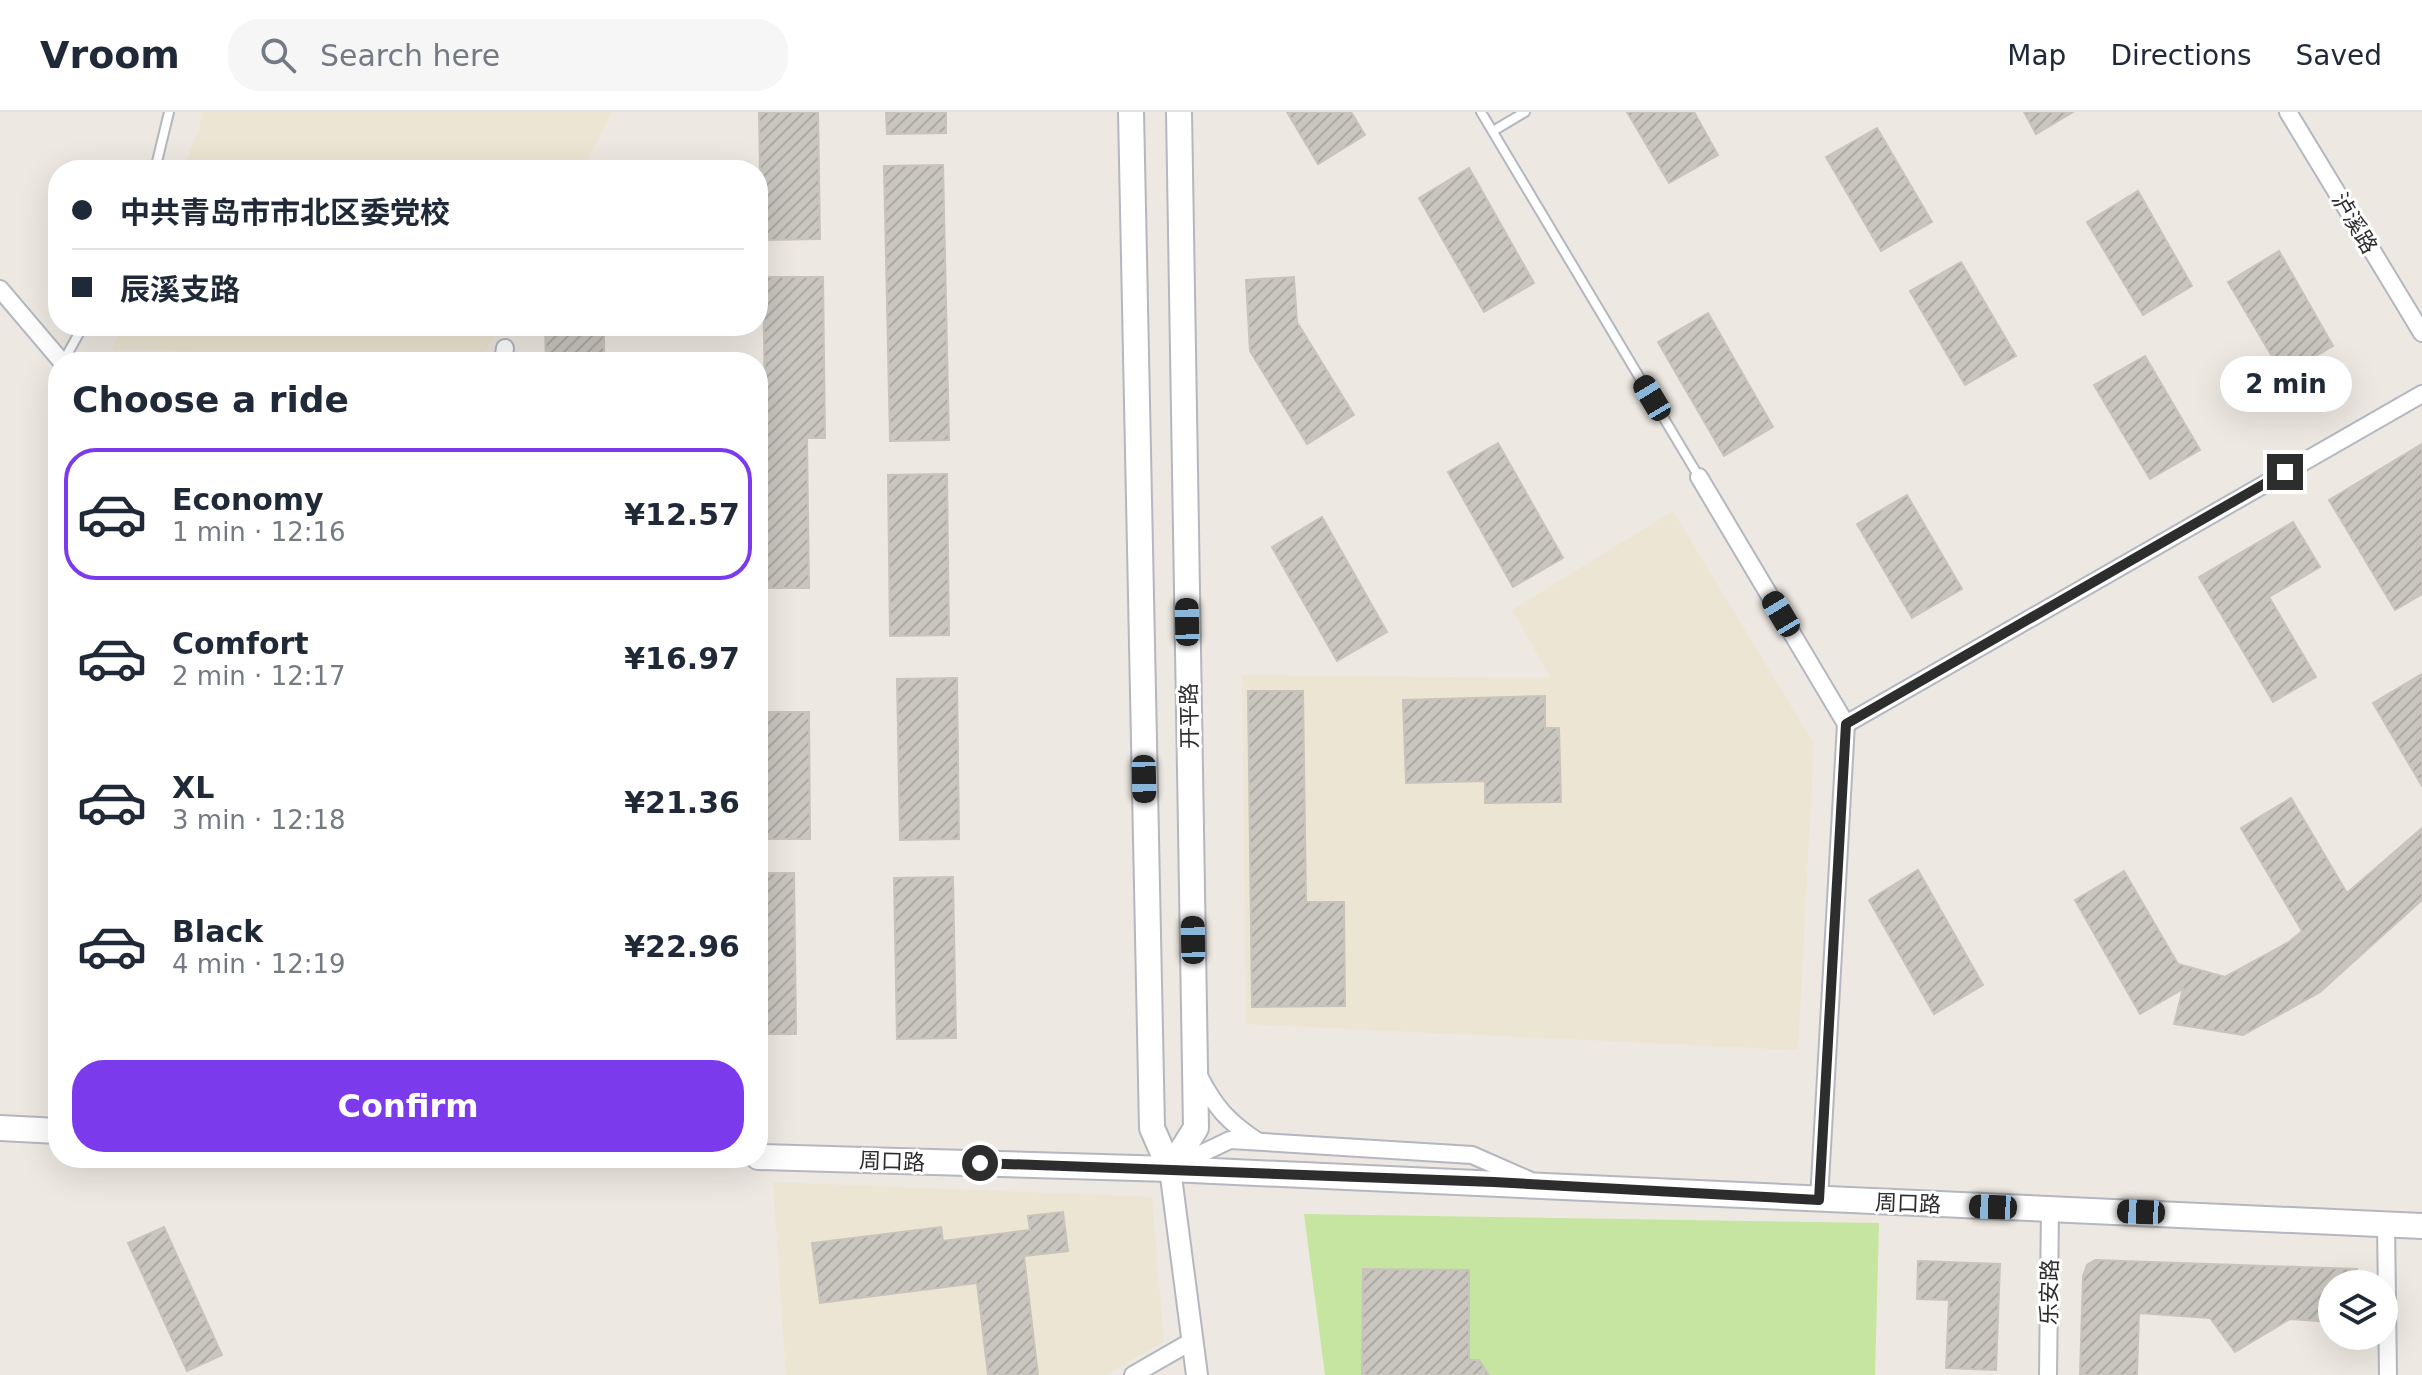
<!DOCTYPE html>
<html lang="en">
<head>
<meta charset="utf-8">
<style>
  body { margin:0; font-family:"DejaVu Sans","Noto Sans SC",sans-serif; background:#f6f6f7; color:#1f2937; height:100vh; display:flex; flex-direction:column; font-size:30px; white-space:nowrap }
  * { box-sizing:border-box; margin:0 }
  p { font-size:26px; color:#747a83 }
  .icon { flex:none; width:44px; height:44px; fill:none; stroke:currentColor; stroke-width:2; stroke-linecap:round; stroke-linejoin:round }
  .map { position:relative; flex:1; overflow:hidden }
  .sheet { position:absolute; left:48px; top:240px; width:720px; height:816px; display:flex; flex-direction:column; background:#fff; border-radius:32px; box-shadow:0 8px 32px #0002 }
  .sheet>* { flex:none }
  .guide { position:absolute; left:48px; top:48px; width:720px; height:176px; border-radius:32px; box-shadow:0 8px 32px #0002; display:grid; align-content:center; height:176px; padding:0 24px; background:#fff }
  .controls { position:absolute; left:2318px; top:1158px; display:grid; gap:16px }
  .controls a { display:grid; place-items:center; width:80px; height:80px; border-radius:50%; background:#fff; box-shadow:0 8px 32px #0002; font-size:40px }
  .end { position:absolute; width:36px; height:36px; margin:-18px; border:10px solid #2d2d2d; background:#fff; box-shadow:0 0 0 4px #fff }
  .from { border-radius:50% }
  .bubble { position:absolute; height:56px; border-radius:28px; background:#fff; box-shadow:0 8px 32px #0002; font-size:26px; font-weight:800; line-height:56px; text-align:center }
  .car { position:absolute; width:24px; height:48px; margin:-24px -12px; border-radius:10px; box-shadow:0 0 6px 2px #0007; background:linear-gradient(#222 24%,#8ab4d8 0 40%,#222 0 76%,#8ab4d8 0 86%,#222 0) }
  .guide b { display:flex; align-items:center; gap:28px; height:76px; font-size:30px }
  .guide b+b { border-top:2px solid #e0e1e3 }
  .guide i { width:20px; height:20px; background:#1f2937 }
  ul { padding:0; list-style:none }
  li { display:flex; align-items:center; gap:24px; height:132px; margin:0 16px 12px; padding:0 8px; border:4px solid transparent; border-radius:32px }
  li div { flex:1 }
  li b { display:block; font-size:30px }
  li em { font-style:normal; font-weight:800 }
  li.on { border-color:#7c3aed }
  li>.icon { width:72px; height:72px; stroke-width:1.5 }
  h2 { padding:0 24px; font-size:36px; line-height:96px }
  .button { display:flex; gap:16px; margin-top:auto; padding:16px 24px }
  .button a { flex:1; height:92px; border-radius:32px; background:#7c3aed; color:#fff; font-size:32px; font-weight:800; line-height:92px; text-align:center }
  header { display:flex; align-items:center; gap:48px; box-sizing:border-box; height:112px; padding:0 40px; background:#fff; border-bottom:2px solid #e0e1e3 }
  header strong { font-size:38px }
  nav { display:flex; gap:44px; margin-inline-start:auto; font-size:28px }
  .search { width:560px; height:72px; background:#f6f6f7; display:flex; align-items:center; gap:20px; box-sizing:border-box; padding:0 28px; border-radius:32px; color:#747a83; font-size:30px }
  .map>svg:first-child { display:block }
</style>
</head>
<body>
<header>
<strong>Vroom</strong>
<div class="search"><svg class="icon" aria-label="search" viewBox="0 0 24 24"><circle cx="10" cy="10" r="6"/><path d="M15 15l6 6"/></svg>Search here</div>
<nav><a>Map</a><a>Directions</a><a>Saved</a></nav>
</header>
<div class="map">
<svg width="2422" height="1263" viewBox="0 0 2422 1263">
  <defs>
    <pattern id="building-hatch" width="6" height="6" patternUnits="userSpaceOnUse" patternTransform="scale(2)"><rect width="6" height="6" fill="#c9c6bf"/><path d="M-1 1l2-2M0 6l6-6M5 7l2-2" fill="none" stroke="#adaaa4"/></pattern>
  </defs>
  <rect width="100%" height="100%" fill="#ede8e1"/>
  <g fill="#ede5d3">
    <polygon points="201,0 612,0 582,58 183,58 200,14"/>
    <polygon points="121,214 500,214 481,249 112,237"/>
    <polygon points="1673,399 1814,632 1798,938 1246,912 1242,563 1551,566 1512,498"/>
    <polygon points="773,1070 1152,1085 1164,1229 1106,1263 786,1263"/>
  </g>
  <polygon fill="#c6e5a0" points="1304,1102 1879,1111 1875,1263 1325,1263"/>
  <g fill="url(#building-hatch)" stroke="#c9c4bb" stroke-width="2">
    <polygon points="759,0 818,0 820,127 761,128"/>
    <polygon points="886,0 946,0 946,21 887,22"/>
    <polygon points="1287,0 1351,0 1365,23 1318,52"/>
    <polygon points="1627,0 1694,0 1718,43 1669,71"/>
    <polygon points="2024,0 2073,0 2036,22"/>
    <polygon points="1877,16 1932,110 1881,139 1826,45"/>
    <polygon points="943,53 949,328 890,329 884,54"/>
    <polygon points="1469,56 1534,171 1484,200 1419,86"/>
    <polygon points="2138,79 2192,174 2143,203 2087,110"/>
    <polygon points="2279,139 2333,234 2283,263 2228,170"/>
    <polygon points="1961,150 2016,244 1965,273 1910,179"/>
    <polygon points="763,165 823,165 825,326 807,326 809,476 758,476 758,349 766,349"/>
    <polygon points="1294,165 1297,210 1354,303 1307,332 1250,239 1246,168"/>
    <polygon points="1708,201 1773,315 1724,344 1658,230"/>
    <polygon points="545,214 604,214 604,250 546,250"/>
    <polygon points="2145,244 2200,338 2150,367 2094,273"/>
    <polygon points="1498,331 1563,446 1513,475 1448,360"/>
    <polygon points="2422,332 2422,482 2395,498 2329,388"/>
    <polygon points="947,362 949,523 890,524 888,363"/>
    <polygon points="1907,383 1962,477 1912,506 1857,412"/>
    <polygon points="1322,405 1387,520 1337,549 1272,435"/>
    <polygon points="2293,410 2320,455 2269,485 2316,565 2273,590 2199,465"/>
    <polygon points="2422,562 2422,674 2373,591"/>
    <polygon points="957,566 959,727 900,728 897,567"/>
    <polygon points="1248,579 1303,579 1306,790 1344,790 1345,894 1252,895"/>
    <polygon points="1545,584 1545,616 1559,616 1561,690 1485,691 1485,669 1406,671 1403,588"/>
    <polygon points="758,600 809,600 810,727 758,727"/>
    <polygon points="2291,686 2347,781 2422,716 2422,788 2320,880 2243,923 2174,912 2183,877 2140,902 2075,788 2124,759 2178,852 2225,865 2289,830 2302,819 2241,716"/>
    <polygon points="1918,758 1983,873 1934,902 1869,788"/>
    <polygon points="758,761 794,761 796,922 758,922"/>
    <polygon points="953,765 956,926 897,927 894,766"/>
    <polygon points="1063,1100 1068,1139 1024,1144 1038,1263 988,1263 977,1171 820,1191 812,1131 941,1115 943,1129 1030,1118 1028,1104"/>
    <polygon points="164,1115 222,1243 187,1259 128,1131"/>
    <polygon points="2095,1148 2357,1157 2357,1172 2332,1172 2332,1210 2290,1207 2235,1240 2210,1206 2139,1201 2137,1263 2080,1263 2083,1164 2087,1153"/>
    <polygon points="1918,1149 2000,1152 1996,1258 1946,1256 1949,1188 1917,1187"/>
    <polygon points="1363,1157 1469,1158 1469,1248 1479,1248 1489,1263 1362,1263"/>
  </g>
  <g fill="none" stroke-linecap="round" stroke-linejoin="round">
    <g stroke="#b4b7bf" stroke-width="12">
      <g id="service">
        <polyline points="1481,0 1699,365"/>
        <polyline points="1493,19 1525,0"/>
        <polyline points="155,58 169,0"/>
        <polyline points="63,250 83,214"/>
      </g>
    </g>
    <g stroke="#b4b7bf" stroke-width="20">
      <g id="minor">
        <polyline points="2288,0 2422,221"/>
        <polyline points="0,177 62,250"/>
        <polyline points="503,250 505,236"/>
        <polyline points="1699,365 1846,612"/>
        <polyline points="1846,612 2422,282"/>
        <path d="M1199,964C1215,995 1227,1009 1257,1029"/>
        <polyline points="1173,1055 1230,1028 1472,1043 1529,1068"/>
        <polyline points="1819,1088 1846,612"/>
        <polyline points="2386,1112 2388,1263"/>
        <polyline points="1133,1263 1192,1229"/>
        <polyline points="2048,1263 2050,1097"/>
      </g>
    </g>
    <g stroke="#b4b7bf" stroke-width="24">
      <polyline id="tertiary" points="1170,1057 1197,1263"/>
    </g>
    <g stroke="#b4b7bf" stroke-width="28">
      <g id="secondary">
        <polyline points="1131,0 1152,1016 1170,1057"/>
        <polyline points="0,1016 58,1019"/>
        <polyline points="758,1045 1170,1057 2422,1114"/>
        <polyline points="1170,1057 1196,1016 1179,0"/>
      </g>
    </g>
    <use href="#service" stroke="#fff" stroke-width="8"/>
    <use href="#minor" stroke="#fff" stroke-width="16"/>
    <use href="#tertiary" stroke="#fff" stroke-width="20"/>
    <use href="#secondary" stroke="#fff" stroke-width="24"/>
  </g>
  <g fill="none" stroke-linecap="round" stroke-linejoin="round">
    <polyline stroke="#2d2d2d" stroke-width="10" points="980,1051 1494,1070 1819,1088 1846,612 2285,360"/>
  </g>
  <g text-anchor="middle" stroke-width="6" stroke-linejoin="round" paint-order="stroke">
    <g font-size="22" fill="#2d2d2d" stroke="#fff">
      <text transform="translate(2355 111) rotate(59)" y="8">泸溪路</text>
      <text transform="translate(1189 604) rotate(-91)" y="8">开平路</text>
      <text transform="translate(892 1049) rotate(2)" y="8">周口路</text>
      <text transform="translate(1908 1091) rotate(2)" y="8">周口路</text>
      <text transform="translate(2049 1180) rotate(-89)" y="8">乐安路</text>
    </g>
  </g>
</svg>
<div class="controls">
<a><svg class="icon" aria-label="layers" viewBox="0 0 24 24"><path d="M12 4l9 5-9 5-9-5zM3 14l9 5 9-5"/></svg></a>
</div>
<i class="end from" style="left:980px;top:1051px"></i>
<i class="end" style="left:2285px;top:360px"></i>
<div class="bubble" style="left:2220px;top:244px;width:132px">2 min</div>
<i class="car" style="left:1652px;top:286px;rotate:329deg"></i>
<i class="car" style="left:1781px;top:502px;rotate:329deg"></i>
<i class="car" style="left:1187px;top:510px;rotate:359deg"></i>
<i class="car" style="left:1144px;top:667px;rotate:179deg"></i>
<i class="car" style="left:1193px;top:828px;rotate:359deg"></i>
<i class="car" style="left:1993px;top:1095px;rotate:272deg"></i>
<i class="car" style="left:2141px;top:1100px;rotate:272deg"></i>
<div class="guide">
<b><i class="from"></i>中共青岛市市北区委党校</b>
<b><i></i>辰溪支路</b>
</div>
<section class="sheet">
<h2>Choose a ride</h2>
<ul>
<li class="on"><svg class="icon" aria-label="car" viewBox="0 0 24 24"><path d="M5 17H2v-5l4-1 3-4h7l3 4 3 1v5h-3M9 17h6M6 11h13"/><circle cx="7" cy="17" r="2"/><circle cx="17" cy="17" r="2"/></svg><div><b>Economy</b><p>1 min · 12:16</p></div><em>¥12.57</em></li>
<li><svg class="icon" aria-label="car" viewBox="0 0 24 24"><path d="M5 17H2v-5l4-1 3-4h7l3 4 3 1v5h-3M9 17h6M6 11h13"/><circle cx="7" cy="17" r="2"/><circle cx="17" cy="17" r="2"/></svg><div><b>Comfort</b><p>2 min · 12:17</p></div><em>¥16.97</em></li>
<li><svg class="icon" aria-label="car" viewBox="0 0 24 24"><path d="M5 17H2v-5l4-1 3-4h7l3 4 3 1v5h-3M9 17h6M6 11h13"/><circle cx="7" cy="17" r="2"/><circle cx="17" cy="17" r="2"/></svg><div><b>XL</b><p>3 min · 12:18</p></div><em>¥21.36</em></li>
<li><svg class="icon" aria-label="car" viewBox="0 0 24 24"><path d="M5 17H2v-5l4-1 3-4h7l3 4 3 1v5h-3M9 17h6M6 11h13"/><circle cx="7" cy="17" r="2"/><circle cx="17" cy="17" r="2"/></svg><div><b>Black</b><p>4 min · 12:19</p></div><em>¥22.96</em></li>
</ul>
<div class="button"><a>Confirm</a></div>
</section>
</div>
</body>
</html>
